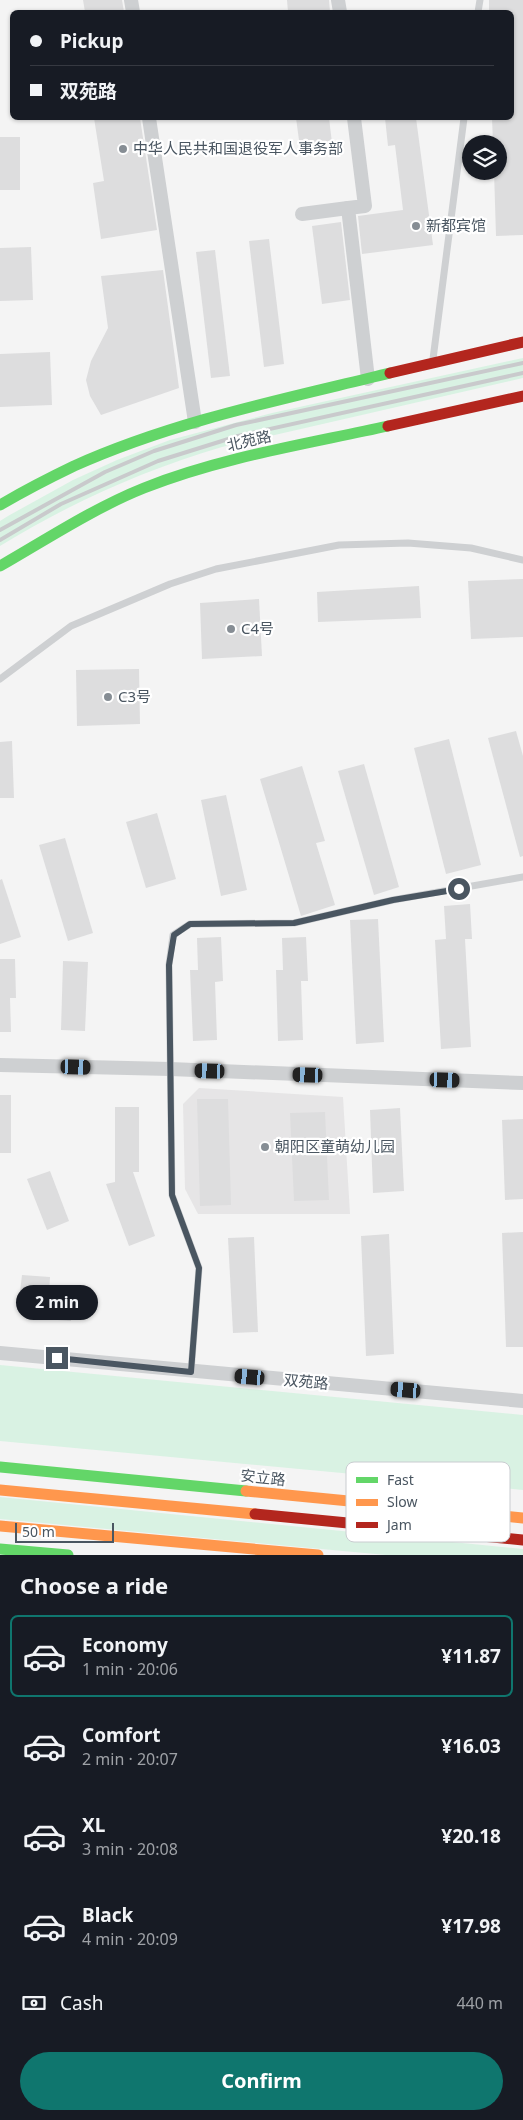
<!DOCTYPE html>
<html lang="en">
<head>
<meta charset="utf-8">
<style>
  body { margin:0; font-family:"Noto Sans","Noto Sans SC",sans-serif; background:#20242c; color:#f1f3f6; height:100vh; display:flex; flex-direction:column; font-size:19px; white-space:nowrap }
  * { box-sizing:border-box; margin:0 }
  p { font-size:16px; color:#9ea1a6 }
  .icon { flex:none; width:28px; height:28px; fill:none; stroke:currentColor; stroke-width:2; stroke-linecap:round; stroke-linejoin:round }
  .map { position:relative; height:1555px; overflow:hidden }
  .sheet { display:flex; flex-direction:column; background:#171b24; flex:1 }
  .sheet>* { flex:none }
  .banner { position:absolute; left:10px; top:10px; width:504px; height:110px; border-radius:8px; box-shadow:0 1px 4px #0004; display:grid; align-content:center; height:110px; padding:0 20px; background:#171b24 }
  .buttons { position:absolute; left:462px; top:135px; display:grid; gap:10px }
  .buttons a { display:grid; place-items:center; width:45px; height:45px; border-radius:50%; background:#171b24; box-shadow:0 1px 4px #0004; font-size:25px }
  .scale { position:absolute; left:15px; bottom:12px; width:99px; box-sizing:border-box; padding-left:5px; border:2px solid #4a5661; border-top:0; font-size:14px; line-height:18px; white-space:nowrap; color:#4a5661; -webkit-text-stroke:4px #fff; paint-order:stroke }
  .end { position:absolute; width:22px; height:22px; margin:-11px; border:6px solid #4a5661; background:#fff; box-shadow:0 0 0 2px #fff }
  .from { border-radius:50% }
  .bubble { position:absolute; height:35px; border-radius:18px; background:#171b24; box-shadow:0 1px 4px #0004; font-size:16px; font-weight:700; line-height:35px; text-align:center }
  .car { position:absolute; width:15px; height:30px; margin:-15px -8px; border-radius:6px; box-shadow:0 0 4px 1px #0007; background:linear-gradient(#222 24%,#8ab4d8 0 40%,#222 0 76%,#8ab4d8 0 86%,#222 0) }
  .banner b { display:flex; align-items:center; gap:18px; height:48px; font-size:19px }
  .banner b+b { border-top:1px solid #363941 }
  .banner i { width:12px; height:12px; background:#f1f3f6 }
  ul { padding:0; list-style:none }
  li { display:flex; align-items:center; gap:15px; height:82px; margin:0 10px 8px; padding:0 10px; border:2px solid transparent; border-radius:8px }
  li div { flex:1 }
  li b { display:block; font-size:19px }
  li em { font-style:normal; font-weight:700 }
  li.selected { border-color:#0f766e }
  li>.icon { width:45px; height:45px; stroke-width:1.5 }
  h2 { padding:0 20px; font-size:22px; line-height:60px }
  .pay { display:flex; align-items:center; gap:12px; height:55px; padding:0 20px; font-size:19px }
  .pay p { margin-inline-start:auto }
  .cta { display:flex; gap:10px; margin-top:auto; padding:10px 20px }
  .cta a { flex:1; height:58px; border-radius:30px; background:#0f766e; color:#fff; font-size:20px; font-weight:700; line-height:58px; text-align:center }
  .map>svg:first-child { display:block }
</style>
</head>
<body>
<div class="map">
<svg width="523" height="1555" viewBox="0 0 523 1555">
  <rect width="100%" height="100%" fill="#f4f4f4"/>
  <polygon fill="#e6e5e6" points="199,1088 343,1097 350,1214 198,1214 185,1189 183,1104"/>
  <g fill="#d9f2e3">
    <path d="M523,358V378L222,447C144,470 70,503 0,546V521L8,516L73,480L117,460L170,440L272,413Z"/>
    <polygon points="0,1365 523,1415 523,1490 0,1441"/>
    <polygon points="0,1497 523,1549 523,1555 386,1555 0,1519"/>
  </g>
  <g fill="#ddddde">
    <polygon points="83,0 122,0 124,12 85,12"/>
    <polygon points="287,0 329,0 330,12 288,12"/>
    <polygon points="489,0 523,0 523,235 496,236 494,171 499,171 499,144 493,144 492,118 511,118 511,12 489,12"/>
    <polygon points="94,118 140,118 157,230 101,239 93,183 104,181"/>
    <polygon points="296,118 329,118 333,151 301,155"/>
    <polygon points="385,118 416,118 433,245 362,254 358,216 403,210 395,145 388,146"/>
    <rect x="0" y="137" width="20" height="53"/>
    <polygon points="341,222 350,300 322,304 312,226"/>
    <polygon points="269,239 284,364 264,367 249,241"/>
    <polygon points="31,247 33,300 0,301 0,248"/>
    <polygon points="215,250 230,376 211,378 196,252"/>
    <polygon points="163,270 179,388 101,415 90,396 86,380 91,361 108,328 101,276"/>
    <polygon points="50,352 52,405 0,407 0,354"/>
    <polygon points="523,579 523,637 471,639 468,581"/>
    <polygon points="419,586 421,618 318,622 317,592"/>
    <polygon points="259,599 262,656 202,659 200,603"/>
    <polygon points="139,669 140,724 77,726 76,670"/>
    <polygon points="516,731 523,756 523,856 520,857 488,738"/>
    <polygon points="449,739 481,865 446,874 414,748"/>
    <polygon points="12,741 14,798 0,798 0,742"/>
    <polygon points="364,764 399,887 374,895 338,771"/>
    <polygon points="302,766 325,841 316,843 335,905 301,916 260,779"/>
    <polygon points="226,795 247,890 221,896 201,800"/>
    <polygon points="157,813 176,879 146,888 126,822"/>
    <polygon points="65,838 93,933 68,941 39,845"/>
    <polygon points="2,879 21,937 0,944 0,880"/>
    <polygon points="470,904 472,939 465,939 471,1047 441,1049 435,940 446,939 444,906"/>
    <polygon points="378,919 384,1042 356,1044 350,920"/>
    <polygon points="221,937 223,981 215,982 217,1040 193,1041 190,970 198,970 197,938"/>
    <polygon points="306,937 308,981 301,981 303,1040 278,1041 276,970 283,970 282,938"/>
    <polygon points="0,959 15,959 16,998 10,998 11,1032 0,1032"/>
    <polygon points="63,961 88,962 85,1031 61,1030"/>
    <rect x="0" y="1095" width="11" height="58"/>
    <polygon points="197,1099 228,1099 231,1205 200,1206"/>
    <polygon points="115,1107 139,1107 139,1172 133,1172 155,1236 129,1246 106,1184 115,1182"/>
    <polygon points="400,1108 404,1191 373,1193 370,1110"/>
    <polygon points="325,1112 329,1200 294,1201 290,1113"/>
    <polygon points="523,1119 523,1199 505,1200 502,1120"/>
    <polygon points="50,1171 69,1221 47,1230 27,1179"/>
    <polygon points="523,1232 523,1347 506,1347 502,1233"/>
    <polygon points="389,1234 394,1354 366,1356 361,1236"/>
    <polygon points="254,1237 258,1332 233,1333 228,1238"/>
    <polygon points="22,1275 50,1277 49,1295 73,1297 71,1321 30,1318 32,1293 20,1292"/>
  </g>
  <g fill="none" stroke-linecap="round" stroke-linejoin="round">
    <g stroke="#ced0d2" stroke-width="7">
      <polyline points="478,12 480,0"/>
      <polyline points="433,359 464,118"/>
      <polyline points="0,679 71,626 170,584 216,569 339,545 408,543 471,548 523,560"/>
      <polyline points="191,1372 199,1268 172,1195 169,965 173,935 190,924 294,923 393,900 523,877"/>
    </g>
    <g stroke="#ced0d2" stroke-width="14">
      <polyline points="131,0 133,12"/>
      <polyline points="338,0 340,12"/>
      <polyline points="149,118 195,422"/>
      <polyline points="354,118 365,206 348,208 368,379"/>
      <polyline points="302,214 348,208"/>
      <polyline points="0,1065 170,1069 523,1083"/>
      <polyline points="0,1353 523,1401"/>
    </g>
    <g stroke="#63d668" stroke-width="11">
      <path d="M0,505C24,491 49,478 74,466C174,421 284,399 390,373"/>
      <path d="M0,566C47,539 94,508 144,488C222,457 307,444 388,426"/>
      <polyline points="0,1467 246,1491"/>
      <polyline points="0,1549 68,1555"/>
    </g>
    <g stroke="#ff974d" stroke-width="11">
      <polyline points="0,1490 255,1514"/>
      <polyline points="246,1491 523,1518"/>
      <polyline points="0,1526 318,1555"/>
    </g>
    <g stroke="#b3261e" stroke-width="11">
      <polyline points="390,373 523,342"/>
      <polyline points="388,426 523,396"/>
      <polyline points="255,1514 523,1540"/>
    </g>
    <g stroke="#c9cacc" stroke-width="4">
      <polyline points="0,530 105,472 154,451 236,425 523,363"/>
      <polyline points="0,540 61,504 158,461 238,436 523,373"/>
    </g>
  </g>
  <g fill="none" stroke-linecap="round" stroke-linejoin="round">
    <polyline stroke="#4a5661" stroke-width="6" points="57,1358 191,1372 199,1268 172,1195 169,965 174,935 190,924 294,923 393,900 459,889"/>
  </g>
  <g fill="#868d94" stroke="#fff" stroke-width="2">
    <circle cx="123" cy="149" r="5"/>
    <circle cx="416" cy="226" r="5"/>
    <circle cx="231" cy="629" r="5"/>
    <circle cx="108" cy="697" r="5"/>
    <circle cx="265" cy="1147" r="5"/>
  </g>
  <g text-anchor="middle" stroke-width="4.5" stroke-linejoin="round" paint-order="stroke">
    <g font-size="15" fill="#4a5661" stroke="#fff" text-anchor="start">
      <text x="133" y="154">中华人民共和国退役军人事务部</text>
      <text x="426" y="231">新都宾馆</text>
      <text x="241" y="634">C4号</text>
      <text x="118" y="702">C3号</text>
      <text x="275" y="1152">朝阳区童萌幼儿园</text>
    </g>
    <g font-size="15" fill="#4a5661" stroke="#fff">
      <text transform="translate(249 441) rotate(-13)" y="5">北苑路</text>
      <text transform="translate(306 1382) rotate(5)" y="5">双苑路</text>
      <text transform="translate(263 1478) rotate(6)" y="5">安立路</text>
    </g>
  </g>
  <rect x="346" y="1462" width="164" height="80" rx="8" fill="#fff" stroke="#c9ccd0" stroke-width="1"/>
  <rect x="356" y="1477" width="22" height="6" fill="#63d668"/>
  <rect x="356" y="1499" width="22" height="7" fill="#ff974d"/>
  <rect x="356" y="1522" width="22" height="6" fill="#b3261e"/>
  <g font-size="14" fill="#4a5661">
    <text x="387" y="1485">Fast</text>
    <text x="387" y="1507">Slow</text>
    <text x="387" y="1530">Jam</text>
  </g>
</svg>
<div class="buttons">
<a><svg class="icon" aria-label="layers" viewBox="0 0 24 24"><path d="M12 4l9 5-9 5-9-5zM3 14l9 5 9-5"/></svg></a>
</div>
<div class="scale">50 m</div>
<i class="end from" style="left:459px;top:889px"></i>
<i class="end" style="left:57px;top:1358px"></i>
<div class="bubble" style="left:16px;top:1285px;width:82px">2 min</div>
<i class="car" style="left:76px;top:1067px;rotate:92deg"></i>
<i class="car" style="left:210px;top:1071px;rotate:272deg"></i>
<i class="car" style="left:308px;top:1075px;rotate:272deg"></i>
<i class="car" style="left:445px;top:1080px;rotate:92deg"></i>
<i class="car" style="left:250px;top:1377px;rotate:275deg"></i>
<i class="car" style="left:406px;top:1390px;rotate:275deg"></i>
<div class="banner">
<b><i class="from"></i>Pickup</b>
<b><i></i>双苑路</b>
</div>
</div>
<section class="sheet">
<h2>Choose a ride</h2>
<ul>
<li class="selected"><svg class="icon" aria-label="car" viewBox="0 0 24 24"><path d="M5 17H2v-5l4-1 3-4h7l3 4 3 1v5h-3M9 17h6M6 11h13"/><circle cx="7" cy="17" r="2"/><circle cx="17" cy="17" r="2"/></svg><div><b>Economy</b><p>1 min · 20:06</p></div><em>¥11.87</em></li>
<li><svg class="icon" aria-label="car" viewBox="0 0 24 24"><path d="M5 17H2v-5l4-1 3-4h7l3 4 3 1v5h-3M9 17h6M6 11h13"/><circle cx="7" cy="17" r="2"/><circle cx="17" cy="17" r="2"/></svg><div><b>Comfort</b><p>2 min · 20:07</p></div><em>¥16.03</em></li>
<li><svg class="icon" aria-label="car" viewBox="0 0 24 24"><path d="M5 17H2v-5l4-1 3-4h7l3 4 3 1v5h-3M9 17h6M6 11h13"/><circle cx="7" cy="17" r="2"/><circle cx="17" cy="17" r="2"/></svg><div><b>XL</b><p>3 min · 20:08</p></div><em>¥20.18</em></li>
<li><svg class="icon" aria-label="car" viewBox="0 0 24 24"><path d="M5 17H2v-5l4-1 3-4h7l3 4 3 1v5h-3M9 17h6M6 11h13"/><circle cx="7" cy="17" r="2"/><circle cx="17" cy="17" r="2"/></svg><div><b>Black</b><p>4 min · 20:09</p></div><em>¥17.98</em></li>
</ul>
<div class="pay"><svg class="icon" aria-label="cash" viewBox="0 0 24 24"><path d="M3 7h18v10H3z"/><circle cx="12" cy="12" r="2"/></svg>Cash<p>440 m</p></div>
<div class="cta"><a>Confirm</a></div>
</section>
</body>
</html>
